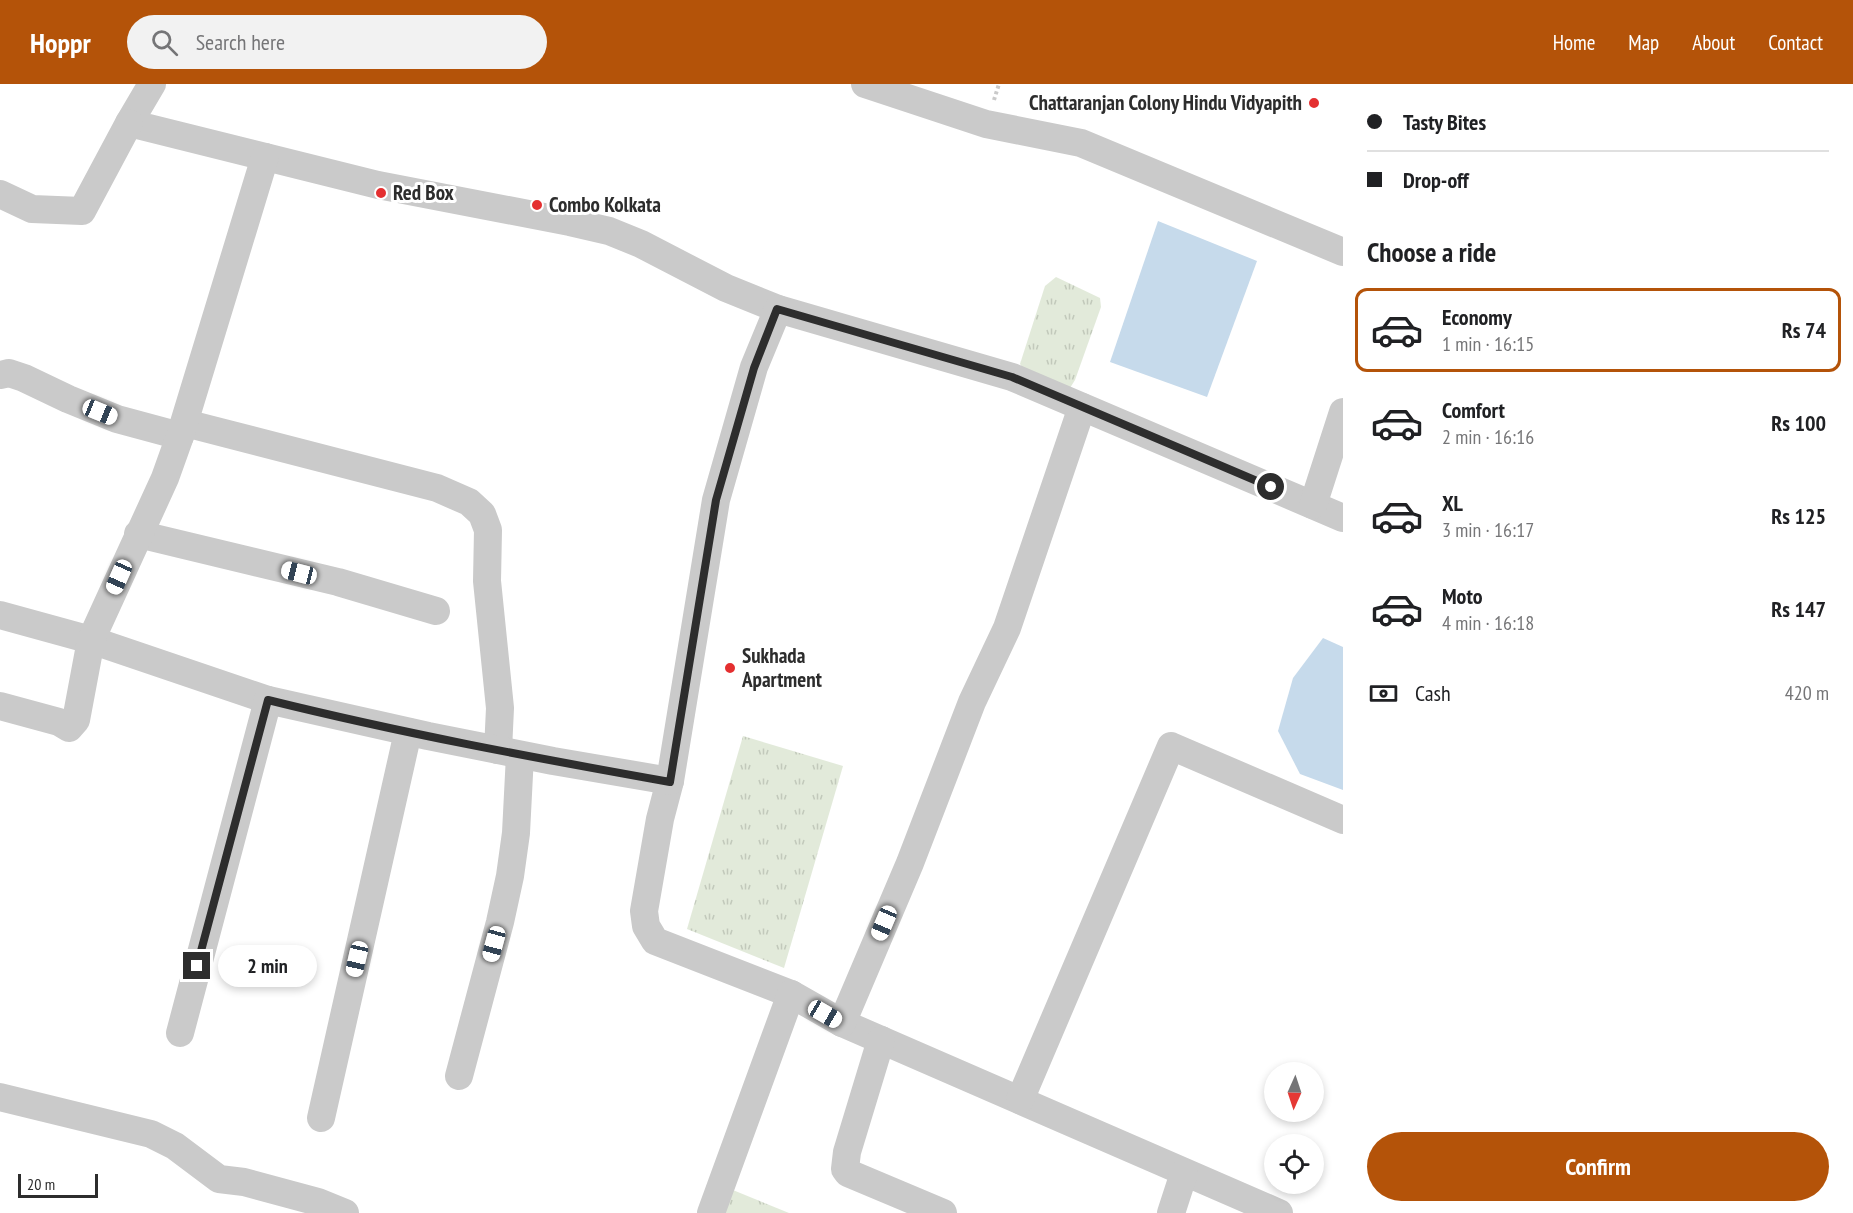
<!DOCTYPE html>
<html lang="en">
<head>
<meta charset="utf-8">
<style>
  body { margin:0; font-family:"PT Sans Narrow",sans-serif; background:#f2f2f2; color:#202124; height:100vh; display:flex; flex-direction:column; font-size:22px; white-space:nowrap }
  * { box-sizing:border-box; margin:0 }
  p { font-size:20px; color:#757577 }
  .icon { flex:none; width:33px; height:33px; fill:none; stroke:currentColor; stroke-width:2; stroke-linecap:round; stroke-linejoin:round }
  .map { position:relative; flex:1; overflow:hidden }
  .drawer { display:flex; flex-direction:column; background:#fff; width:510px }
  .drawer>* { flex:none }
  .top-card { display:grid; align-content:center; height:132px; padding:0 24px; background:#fff }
  .needle { width:39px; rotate:183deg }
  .controls { position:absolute; left:1264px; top:978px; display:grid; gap:12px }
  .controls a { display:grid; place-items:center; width:60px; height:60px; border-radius:50%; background:#fff; box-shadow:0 3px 9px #0003; font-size:30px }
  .scale { position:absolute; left:18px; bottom:15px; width:80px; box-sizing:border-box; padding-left:6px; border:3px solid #2d2d2d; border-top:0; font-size:16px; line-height:21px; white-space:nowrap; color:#2d2d2d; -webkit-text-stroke:4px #fff; paint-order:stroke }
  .end { position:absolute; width:27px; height:27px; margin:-14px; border:8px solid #2d2d2d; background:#fff; box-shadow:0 0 0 3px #fff }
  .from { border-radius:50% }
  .bubble { position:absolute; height:42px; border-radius:21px; background:#fff; box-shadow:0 3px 9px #0003; font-size:20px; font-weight:700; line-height:42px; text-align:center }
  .car { position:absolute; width:18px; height:36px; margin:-18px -9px; border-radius:8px; box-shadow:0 0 4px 2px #0007; background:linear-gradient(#fff 24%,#345 0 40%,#fff 0 76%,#345 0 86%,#fff 0) }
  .top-card b { display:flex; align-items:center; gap:21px; height:57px; font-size:22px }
  .top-card b+b { border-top:2px solid #e0e0e0 }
  .top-card i { width:15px; height:15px; background:#202124 }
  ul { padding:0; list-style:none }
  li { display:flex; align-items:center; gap:18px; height:84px; margin:0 12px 9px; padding:0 12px; border:3px solid transparent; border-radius:12px }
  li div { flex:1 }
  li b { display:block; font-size:22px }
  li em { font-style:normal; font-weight:700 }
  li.on { border-color:#b45309 }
  li>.icon { width:54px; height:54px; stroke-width:1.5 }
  h2 { padding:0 24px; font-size:27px; line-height:72px }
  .pay { display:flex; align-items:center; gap:15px; height:66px; padding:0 24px; font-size:22px }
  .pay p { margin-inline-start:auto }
  .cta { display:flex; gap:12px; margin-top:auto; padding:12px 24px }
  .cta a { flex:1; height:69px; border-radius:36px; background:#b45309; color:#fff; font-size:24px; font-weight:700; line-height:69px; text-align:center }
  header { display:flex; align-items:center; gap:36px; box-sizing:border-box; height:84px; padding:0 30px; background:#b45309; color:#fff }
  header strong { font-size:28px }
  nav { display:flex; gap:33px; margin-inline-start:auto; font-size:21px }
  .search { width:420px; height:54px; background:#f2f2f2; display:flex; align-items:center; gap:15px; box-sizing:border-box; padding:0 21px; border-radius:33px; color:#757577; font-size:22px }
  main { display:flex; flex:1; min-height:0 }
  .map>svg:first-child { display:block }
</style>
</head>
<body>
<header>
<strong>Hoppr</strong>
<div class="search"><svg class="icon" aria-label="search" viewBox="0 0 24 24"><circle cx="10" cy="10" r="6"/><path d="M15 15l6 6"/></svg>Search here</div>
<nav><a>Home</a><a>Map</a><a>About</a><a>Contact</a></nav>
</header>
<main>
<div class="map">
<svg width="1343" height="1129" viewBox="0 0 1343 1129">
  <defs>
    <pattern id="grass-tufts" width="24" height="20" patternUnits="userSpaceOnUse" patternTransform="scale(1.5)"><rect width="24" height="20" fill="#e2eada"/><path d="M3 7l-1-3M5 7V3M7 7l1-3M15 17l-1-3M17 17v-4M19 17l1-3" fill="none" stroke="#c2c9bb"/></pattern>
  </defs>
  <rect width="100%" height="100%" fill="#fff"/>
  <g fill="url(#grass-tufts)">
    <polygon points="1056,193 1100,214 1101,223 1075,296 1070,304 1026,289 1020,280 1045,202"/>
    <polygon points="743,652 843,682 784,884 687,845"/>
    <polygon points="728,1104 789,1129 720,1129"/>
  </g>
  <g fill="#c6daeb">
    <polygon points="1158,137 1257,177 1207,313 1110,278"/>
    <polygon points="1323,554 1343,563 1343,706 1300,690 1278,647 1293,594"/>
  </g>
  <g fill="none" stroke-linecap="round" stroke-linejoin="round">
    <polyline stroke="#cacaca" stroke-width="4" stroke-dasharray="3 3" stroke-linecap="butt" points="994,16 999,0"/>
    <g stroke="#cacaca" stroke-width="28">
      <polyline points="152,0 129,39 378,101 570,138 609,147 641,160 726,204 778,225 1012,293 1343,434"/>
      <polyline points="865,0 986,40 1081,59 1343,168"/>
      <polyline points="0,110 32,125 82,127 129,39"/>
      <polyline points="778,225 754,283 716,416 670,697 660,735 644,827 646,842 655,857 791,910 842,939 1279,1129"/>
      <polyline points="0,291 9,289 24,294 68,315 117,335 180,352"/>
      <polyline points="185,339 437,404 469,418 482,430 488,446 487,497 500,624 498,666"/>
      <polyline points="1313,421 1343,328"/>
      <polyline points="138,450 338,498 436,527"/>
      <polyline points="0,531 91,556 268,616 428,652 553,677 670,697"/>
      <polyline points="0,622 59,638 69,644 76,636 91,556 165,394 180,352 265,73"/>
      <polyline points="842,939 910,779 972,618 1007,544 1082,323"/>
      <polyline points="180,949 268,616"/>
      <polyline points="881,956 847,1068 845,1085 848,1089 943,1129"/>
      <polyline points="459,992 500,838 510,792 516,749 520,671"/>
      <polyline points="0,1013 151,1050 175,1062 219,1095 244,1098 318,1118 345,1129"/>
      <polyline points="1020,1016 1171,662 1343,736"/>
      <polyline points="321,1034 408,648"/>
      <polyline points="711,1129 791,910"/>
      <polyline points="1171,1129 1184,1089"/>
    </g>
  </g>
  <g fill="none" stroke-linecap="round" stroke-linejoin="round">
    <path stroke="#2d2d2d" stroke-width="8" d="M197,882L268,616C401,649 535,674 670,698L716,416L754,284L777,225L1012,293L1271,403"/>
  </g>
  <g fill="#e42f30" stroke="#fff" stroke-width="2">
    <circle cx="1314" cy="19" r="6"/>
    <circle cx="381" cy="109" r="6"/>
    <circle cx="537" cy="121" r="6"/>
    <circle cx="730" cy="584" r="6"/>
  </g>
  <g text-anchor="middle" stroke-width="6" stroke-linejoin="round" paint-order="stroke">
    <g font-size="21" font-weight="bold" fill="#2d2d2d" stroke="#fff" text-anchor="start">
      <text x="1302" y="26" text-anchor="end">Chattaranjan Colony Hindu Vidyapith</text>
      <text x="393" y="116">Red Box</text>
      <text x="549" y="128">Combo Kolkata</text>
      <text x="742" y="579">Sukhada<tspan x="742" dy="24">Apartment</tspan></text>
    </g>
  </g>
</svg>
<div class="controls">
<a><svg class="needle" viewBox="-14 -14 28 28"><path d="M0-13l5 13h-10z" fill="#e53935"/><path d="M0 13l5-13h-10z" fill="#757577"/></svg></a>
<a><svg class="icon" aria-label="locate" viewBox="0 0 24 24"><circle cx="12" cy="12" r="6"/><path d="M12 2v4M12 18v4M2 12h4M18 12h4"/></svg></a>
</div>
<div class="scale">20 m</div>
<i class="end from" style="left:1271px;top:403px"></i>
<i class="end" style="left:197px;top:882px"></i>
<div class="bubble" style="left:218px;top:861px;width:99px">2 min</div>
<i class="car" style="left:100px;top:328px;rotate:112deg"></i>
<i class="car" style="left:299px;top:489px;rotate:284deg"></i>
<i class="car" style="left:119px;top:493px;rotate:204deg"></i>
<i class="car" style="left:884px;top:839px;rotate:203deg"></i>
<i class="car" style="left:494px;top:860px;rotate:195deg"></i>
<i class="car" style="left:357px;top:875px;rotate:193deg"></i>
<i class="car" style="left:825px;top:930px;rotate:120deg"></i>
</div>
<section class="drawer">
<div class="top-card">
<b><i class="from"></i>Tasty Bites</b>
<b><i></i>Drop-off</b>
</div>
<h2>Choose a ride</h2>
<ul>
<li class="on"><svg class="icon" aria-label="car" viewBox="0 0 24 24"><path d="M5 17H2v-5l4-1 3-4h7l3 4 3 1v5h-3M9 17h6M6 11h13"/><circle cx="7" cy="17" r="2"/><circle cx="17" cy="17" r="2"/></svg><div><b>Economy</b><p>1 min · 16:15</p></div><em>Rs 74</em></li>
<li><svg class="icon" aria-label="car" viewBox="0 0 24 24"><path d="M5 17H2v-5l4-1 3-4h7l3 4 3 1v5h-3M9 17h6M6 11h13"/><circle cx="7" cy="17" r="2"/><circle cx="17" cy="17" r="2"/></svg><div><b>Comfort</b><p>2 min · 16:16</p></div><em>Rs 100</em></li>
<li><svg class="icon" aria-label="car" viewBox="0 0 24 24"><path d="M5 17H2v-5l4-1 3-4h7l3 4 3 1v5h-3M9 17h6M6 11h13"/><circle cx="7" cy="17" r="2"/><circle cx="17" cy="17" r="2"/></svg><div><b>XL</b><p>3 min · 16:17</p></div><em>Rs 125</em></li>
<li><svg class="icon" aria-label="car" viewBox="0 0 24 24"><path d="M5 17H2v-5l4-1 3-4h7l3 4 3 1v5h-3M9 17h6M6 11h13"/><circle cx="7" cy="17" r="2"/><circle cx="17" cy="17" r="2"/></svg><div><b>Moto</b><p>4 min · 16:18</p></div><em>Rs 147</em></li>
</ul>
<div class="pay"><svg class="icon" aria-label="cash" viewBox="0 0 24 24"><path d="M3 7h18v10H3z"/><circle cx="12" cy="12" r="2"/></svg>Cash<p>420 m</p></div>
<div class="cta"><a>Confirm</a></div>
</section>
</main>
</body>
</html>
